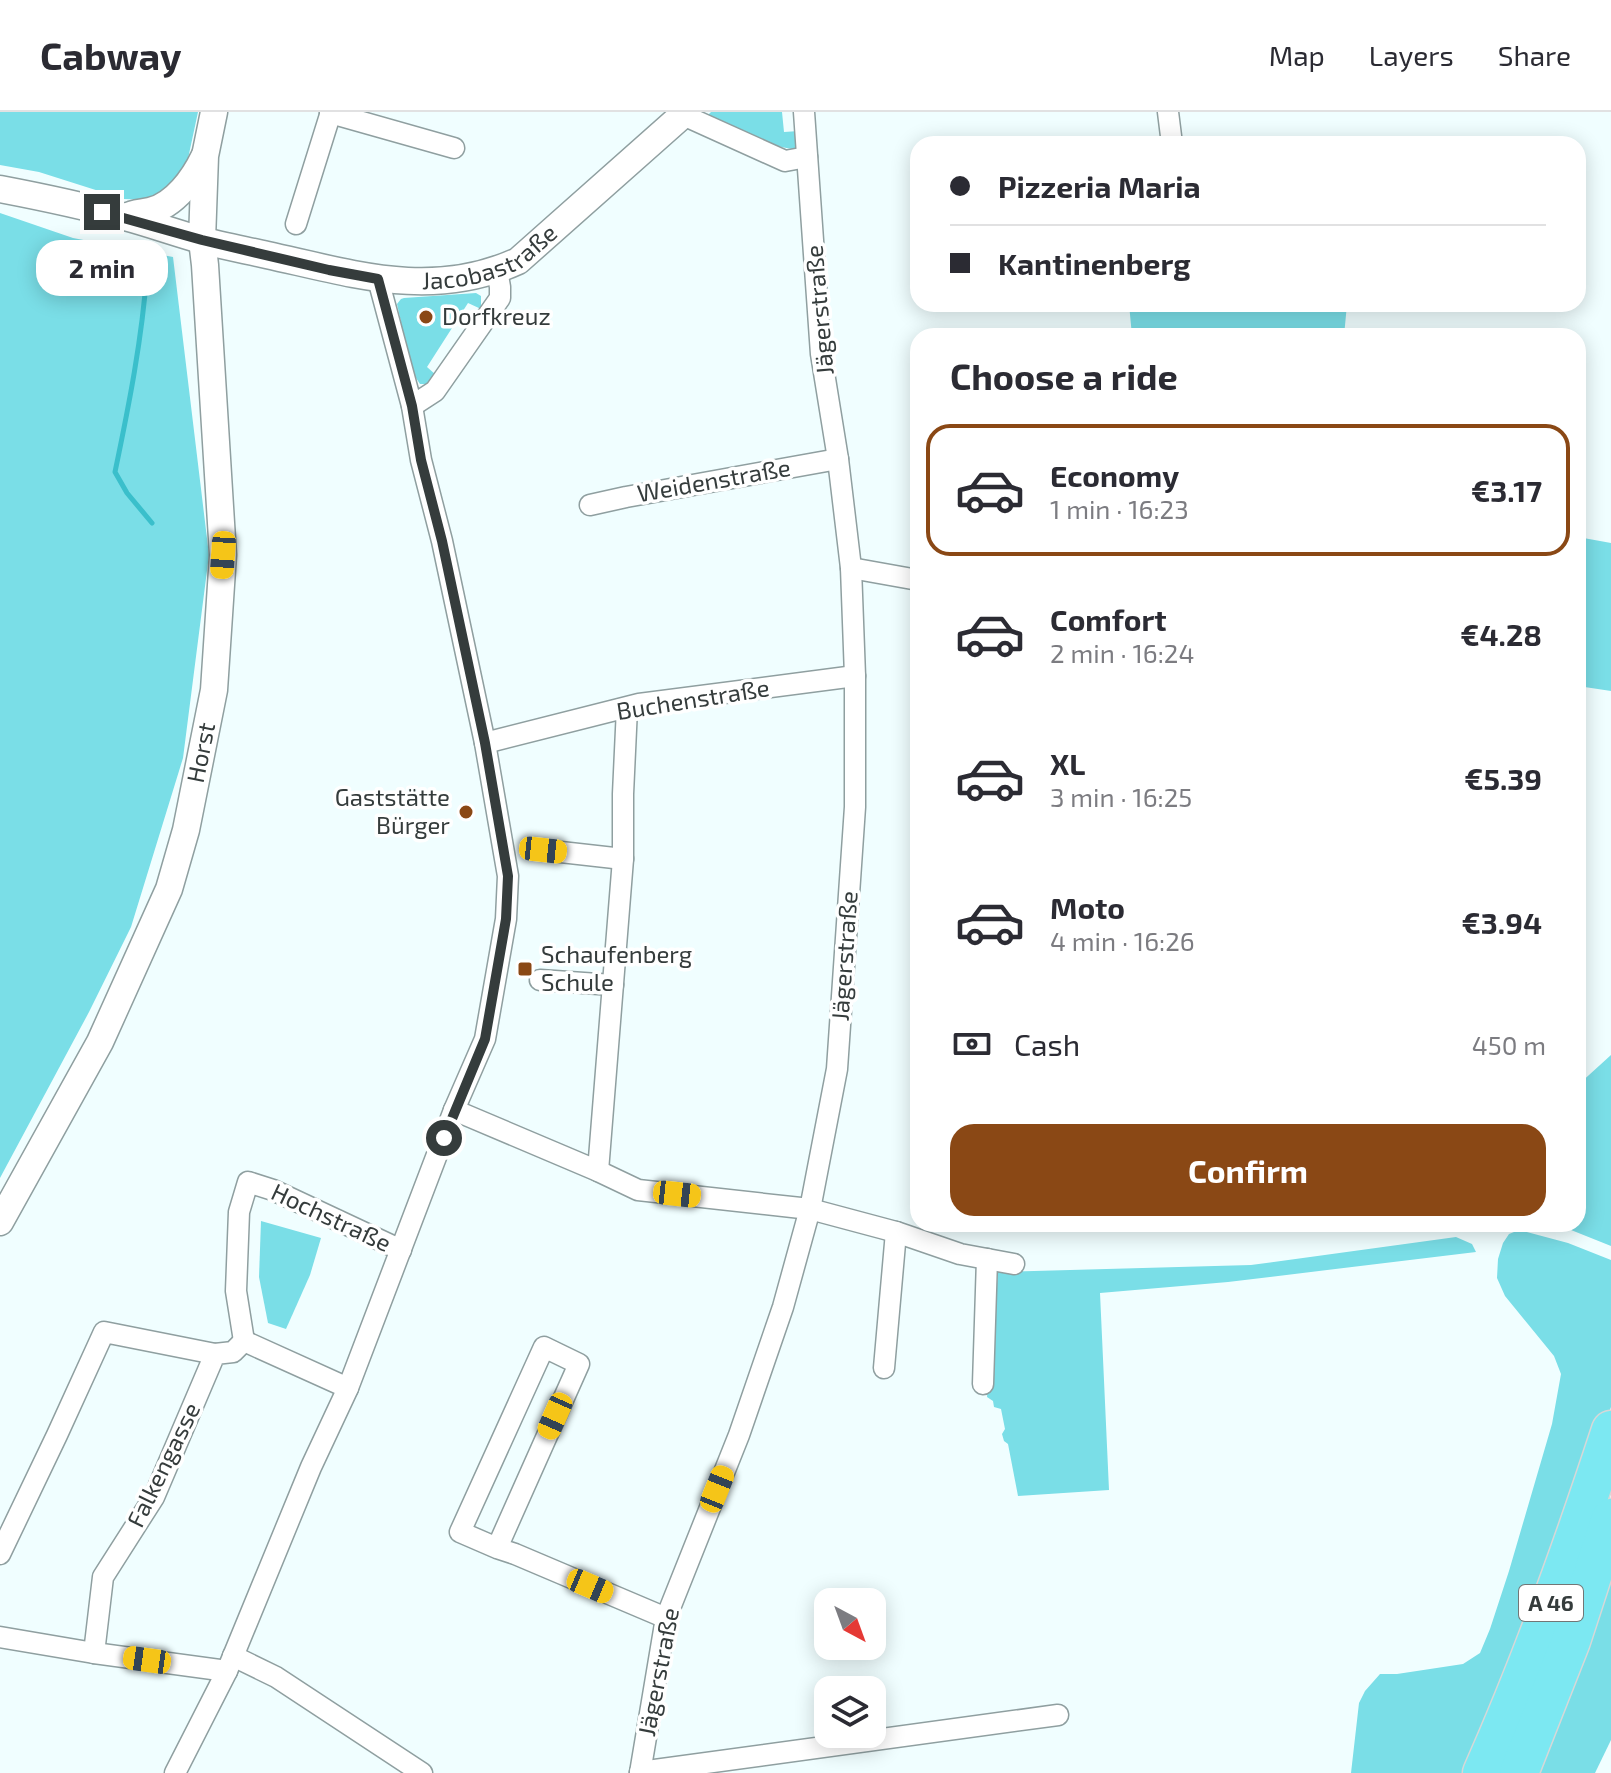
<!DOCTYPE html>
<html lang="en">
<head>
<meta charset="utf-8">
<style>
  body { margin:0; font-family:"Exo 2",sans-serif; background:#f7f7f7; color:#2b2b33; height:100vh; display:flex; flex-direction:column; font-size:30px; white-space:nowrap }
  * { box-sizing:border-box; margin:0 }
  p { font-size:26px; color:#7c7c81 }
  .icon { flex:none; width:44px; height:44px; fill:none; stroke:currentColor; stroke-width:2; stroke-linecap:round; stroke-linejoin:round }
  .map { position:relative; flex:1; overflow:hidden }
  .side { position:absolute; left:910px; top:216px; width:676px; height:904px; display:flex; flex-direction:column; background:#fff; border-radius:24px; box-shadow:0 4px 20px #0003 }
  .side>* { flex:none }
  .guide { position:absolute; left:910px; top:24px; width:676px; height:176px; border-radius:24px; box-shadow:0 4px 20px #0003; display:grid; align-content:center; height:176px; padding:0 40px; background:#fff }
  .needle { width:52px; rotate:139deg }
  .controls { position:absolute; left:814px; top:1476px; display:grid; gap:16px }
  .controls a { display:grid; place-items:center; width:72px; height:72px; border-radius:16px; background:#fff; box-shadow:0 4px 20px #0003; font-size:40px }
  .end { position:absolute; width:36px; height:36px; margin:-18px; border:10px solid #353c3c; background:#fff; box-shadow:0 0 0 4px #fff }
  .from { border-radius:50% }
  .bubble { position:absolute; height:56px; border-radius:24px; background:#fff; box-shadow:0 4px 20px #0003; font-size:26px; font-weight:700; line-height:56px; text-align:center }
  .car { position:absolute; width:24px; height:48px; margin:-24px -12px; border-radius:10px; box-shadow:0 0 6px 2px #0007; background:linear-gradient(#f5c518 24%,#345 0 40%,#f5c518 0 76%,#345 0 86%,#f5c518 0) }
  .guide b { display:flex; align-items:center; gap:28px; height:76px; font-size:30px }
  .guide b+b { border-top:2px solid #e1e1e2 }
  .guide i { width:20px; height:20px; background:#2b2b33 }
  ul { padding:0; list-style:none }
  li { display:flex; align-items:center; gap:24px; height:132px; margin:0 16px 12px; padding:0 24px; border:4px solid transparent; border-radius:24px }
  li div { flex:1 }
  li b { display:block; font-size:30px }
  li em { font-style:normal; font-weight:700 }
  li.on { border-color:#8a4815 }
  li>.icon { width:72px; height:72px; stroke-width:1.5 }
  h2 { padding:0 40px; font-size:36px; line-height:96px }
  .pay { display:flex; align-items:center; gap:20px; height:88px; padding:0 40px; font-size:30px }
  .pay p { margin-inline-start:auto }
  .action { display:flex; gap:16px; margin-top:auto; padding:16px 40px }
  .action a { flex:1; height:92px; border-radius:24px; background:#8a4815; color:#fff; font-size:32px; font-weight:700; line-height:92px; text-align:center }
  header { display:flex; align-items:center; gap:48px; box-sizing:border-box; height:112px; padding:0 40px; background:#fff; border-bottom:2px solid #e1e1e2 }
  header strong { font-size:38px }
  nav { display:flex; gap:44px; margin-inline-start:auto; font-size:28px }
  .map>svg:first-child { display:block }
</style>
</head>
<body>
<header>
<strong>Cabway</strong>
<nav><a>Map</a><a>Layers</a><a>Share</a></nav>
</header>
<div class="map">
<svg width="1611" height="1661" viewBox="0 0 1611 1661">
  <rect width="100%" height="100%" fill="#f0feff"/>
  <g fill="#7adee7">
    <polygon points="0,0 198,0 186,56 172,76 149,88 124,87 39,60 0,53"/>
    <path d="M711,0H782L784,20L799,19L800,37C776,39 729,15 707,4Z"/>
    <polygon points="0,101 73,126 173,145 209,443 183,646 131,815 89,900 0,1066"/>
    <polygon points="476,181 481,184 481,197 468,191 427,255 436,263 428,272 420,272 412,260 397,192 401,187 404,186"/>
    <polygon points="1129,192 1347,192 1344,224 1132,224"/>
    <polygon points="1578,425 1611,431 1611,579 1578,574"/>
    <polygon points="1611,943 1611,1134 1571,1118 1544,1112 1578,1112 1578,973"/>
    <polygon points="261,1109 321,1126 310,1163 286,1217 268,1211 259,1165"/>
    <polygon points="1519,1118 1568,1131 1611,1148 1611,1295 1559,1456 1473,1661 1351,1661 1359,1591 1365,1579 1380,1562 1397,1562 1463,1552 1480,1541 1490,1517 1509,1459 1552,1312 1561,1262 1554,1244 1505,1184 1497,1166 1498,1147 1503,1131 1509,1122"/>
    <polygon points="1456,1125 1472,1132 1476,1140 1228,1170 1100,1181 1109,1378 1018,1384 1008,1332 1004,1329 1002,1322 1005,1317 1001,1297 994,1295 993,1289 987,1285 998,1160 1251,1153"/>
    <polygon points="1611,1470 1611,1628 1595,1661 1538,1661"/>
  </g>
  <g fill="none" stroke-linecap="round" stroke-linejoin="round">
    <path stroke="#3abfcb" stroke-width="5" d="M147,159C142,227 129,293 115,360L127,381L152,411"/>
    <g stroke="#8f9fa0" stroke-width="23">
      <g id="minor">
        <polyline points="1168,0 1172,32"/>
        <polyline points="330,1 454,36"/>
        <polyline points="683,3 785,49 807,45"/>
        <polyline points="296,112 331,0"/>
        <polyline points="412,294 435,279 500,186 500,175 497,158"/>
        <polyline points="590,393 626,385 838,347"/>
        <polyline points="851,456 918,468"/>
        <polyline points="485,631 639,592 855,564"/>
        <polyline points="543,738 623,747"/>
        <polyline points="540,868 613,873"/>
        <polyline points="454,998 598,1059 638,1078 810,1097 896,1120 960,1142 1014,1152"/>
        <polyline points="598,1059 623,747 623,682 627,596"/>
        <polyline points="244,1229 236,1179 239,1100 248,1070 273,1078 401,1138"/>
        <polyline points="244,1229 348,1276"/>
        <polyline points="884,1256 896,1120"/>
        <polyline points="983,1272 987,1147"/>
        <polyline points="497,1436 579,1252 544,1235 460,1420 497,1436 515,1442 666,1506"/>
        <polyline points="0,1442 57,1323 104,1220 215,1242"/>
        <polyline points="0,1525 94,1541 227,1559"/>
        <polyline points="94,1541 103,1465 154,1385 215,1242 233,1240 244,1229"/>
        <polyline points="233,1544 276,1565 422,1661"/>
        <polyline points="640,1660 1058,1603"/>
        <polyline points="175,1661 227,1559 311,1355 348,1276 454,998 485,927 506,807 508,764 485,631 442,429 421,348 412,294 378,167"/>
        <polyline points="640,1661 666,1506 739,1323 783,1195 810,1097 837,957 855,695 855,564 851,456 838,347 821,242 804,0"/>
      </g>
    </g>
    <g stroke="#8f9fa0" stroke-width="29">
      <g id="tertiary">
        <path id="s1" d="M0,77C42,85 84,94 125,105C151,112 176,121 201,128C223,134 245,138 267,143C354,162 432,188 518,149L686,0"/>
        <path d="M126,105C134,100 141,101 150,99C175,93 194,66 204,45"/>
        <path id="s2" d="M0,1110L100,930L169,777L186,718L214,578L223,443L205,153L202,128L205,44L214,0"/>
      </g>
    </g>
    <g stroke="#d7d8d8" stroke-width="41">
      <g id="motorway">
        <path d="M1482,1661C1532,1549 1573,1434 1611,1318"/>
        <polyline points="1519,1661 1571,1529 1611,1406"/>
      </g>
    </g>
    <use href="#minor" stroke="#fff" stroke-width="20"/>
    <use href="#tertiary" stroke="#fff" stroke-width="26"/>
    <use href="#motorway" stroke="#7ce8f2" stroke-width="38"/>
  </g>
  <g fill="none" stroke-linecap="round" stroke-linejoin="round">
    <polyline stroke="#353c3c" stroke-width="10" points="102,100 202,128 329,158 378,167 412,294 421,348 442,429 485,631 508,764 506,807 485,927 444,1026"/>
  </g>
  <g fill="#8a4815" stroke="#fff" stroke-width="3">
    <circle cx="426" cy="205" r="8"/>
    <circle cx="466" cy="700" r="8"/>
    <rect x="517" y="849" width="16" height="16" rx="4"/>
  </g>
  <g text-anchor="middle" stroke-width="7" stroke-linejoin="round" paint-order="stroke">
    <rect fill="#fff" stroke="#727676" stroke-width="2" x="1519" y="1473" width="64" height="36" rx="6"/>
    <g font-size="22" font-weight="bold" fill="#353c3c">
      <text x="1551" y="1499">A 46</text>
    </g>
    <g font-size="24" fill="#353c3c" stroke="#fff">
      <text dy="8" stroke="none"><textPath href="#s1" startOffset="506">Jacobastraße</textPath></text>
      <text transform="translate(820 198) rotate(-95)" y="8">Jägerstraße</text>
      <text transform="translate(714 369) rotate(-10)" y="8">Weidenstraße</text>
      <text transform="translate(693 588) rotate(-9)" y="8">Buchenstraße</text>
      <text dy="8" stroke="none"><textPath href="#s2" startOffset="514">Horst</textPath></text>
      <text transform="translate(845 844) rotate(-86)" y="8">Jägerstraße</text>
      <text transform="translate(331 1106) rotate(25)" y="8">Hochstraße</text>
      <text transform="translate(164 1353) rotate(-64)" y="8">Falkengasse</text>
      <text transform="translate(659 1560) rotate(-79)" y="8">Jägerstraße</text>
    </g>
    <g font-size="24" fill="#353c3c" stroke="#fff" text-anchor="start">
      <text x="442" y="213">Dorfkreuz</text>
      <text x="450" y="694" text-anchor="end">Gaststätte<tspan x="450" dy="28">Bürger</tspan></text>
      <text x="541" y="851">Schaufenberg<tspan x="541" dy="28">Schule</tspan></text>
    </g>
  </g>
</svg>
<div class="controls">
<a><svg class="needle" viewBox="-14 -14 28 28"><path d="M0-13l5 13h-10z" fill="#e53935"/><path d="M0 13l5-13h-10z" fill="#7c7c81"/></svg></a>
<a><svg class="icon" aria-label="layers" viewBox="0 0 24 24"><path d="M12 4l9 5-9 5-9-5zM3 14l9 5 9-5"/></svg></a>
</div>
<i class="end from" style="left:444px;top:1026px"></i>
<i class="end" style="left:102px;top:100px"></i>
<div class="bubble" style="left:36px;top:128px;width:132px">2 min</div>
<i class="car" style="left:223px;top:443px;rotate:184deg"></i>
<i class="car" style="left:543px;top:738px;rotate:96deg"></i>
<i class="car" style="left:677px;top:1082px;rotate:96deg"></i>
<i class="car" style="left:555px;top:1304px;rotate:204deg"></i>
<i class="car" style="left:717px;top:1377px;rotate:22deg"></i>
<i class="car" style="left:590px;top:1474px;rotate:113deg"></i>
<i class="car" style="left:147px;top:1548px;rotate:278deg"></i>
<div class="guide">
<b><i class="from"></i>Pizzeria Maria</b>
<b><i></i>Kantinenberg</b>
</div>
<section class="side">
<h2>Choose a ride</h2>
<ul>
<li class="on"><svg class="icon" aria-label="car" viewBox="0 0 24 24"><path d="M5 17H2v-5l4-1 3-4h7l3 4 3 1v5h-3M9 17h6M6 11h13"/><circle cx="7" cy="17" r="2"/><circle cx="17" cy="17" r="2"/></svg><div><b>Economy</b><p>1 min · 16:23</p></div><em>€3.17</em></li>
<li><svg class="icon" aria-label="car" viewBox="0 0 24 24"><path d="M5 17H2v-5l4-1 3-4h7l3 4 3 1v5h-3M9 17h6M6 11h13"/><circle cx="7" cy="17" r="2"/><circle cx="17" cy="17" r="2"/></svg><div><b>Comfort</b><p>2 min · 16:24</p></div><em>€4.28</em></li>
<li><svg class="icon" aria-label="car" viewBox="0 0 24 24"><path d="M5 17H2v-5l4-1 3-4h7l3 4 3 1v5h-3M9 17h6M6 11h13"/><circle cx="7" cy="17" r="2"/><circle cx="17" cy="17" r="2"/></svg><div><b>XL</b><p>3 min · 16:25</p></div><em>€5.39</em></li>
<li><svg class="icon" aria-label="car" viewBox="0 0 24 24"><path d="M5 17H2v-5l4-1 3-4h7l3 4 3 1v5h-3M9 17h6M6 11h13"/><circle cx="7" cy="17" r="2"/><circle cx="17" cy="17" r="2"/></svg><div><b>Moto</b><p>4 min · 16:26</p></div><em>€3.94</em></li>
</ul>
<div class="pay"><svg class="icon" aria-label="cash" viewBox="0 0 24 24"><path d="M3 7h18v10H3z"/><circle cx="12" cy="12" r="2"/></svg>Cash<p>450 m</p></div>
<div class="action"><a>Confirm</a></div>
</section>
</div>
</body>
</html>
